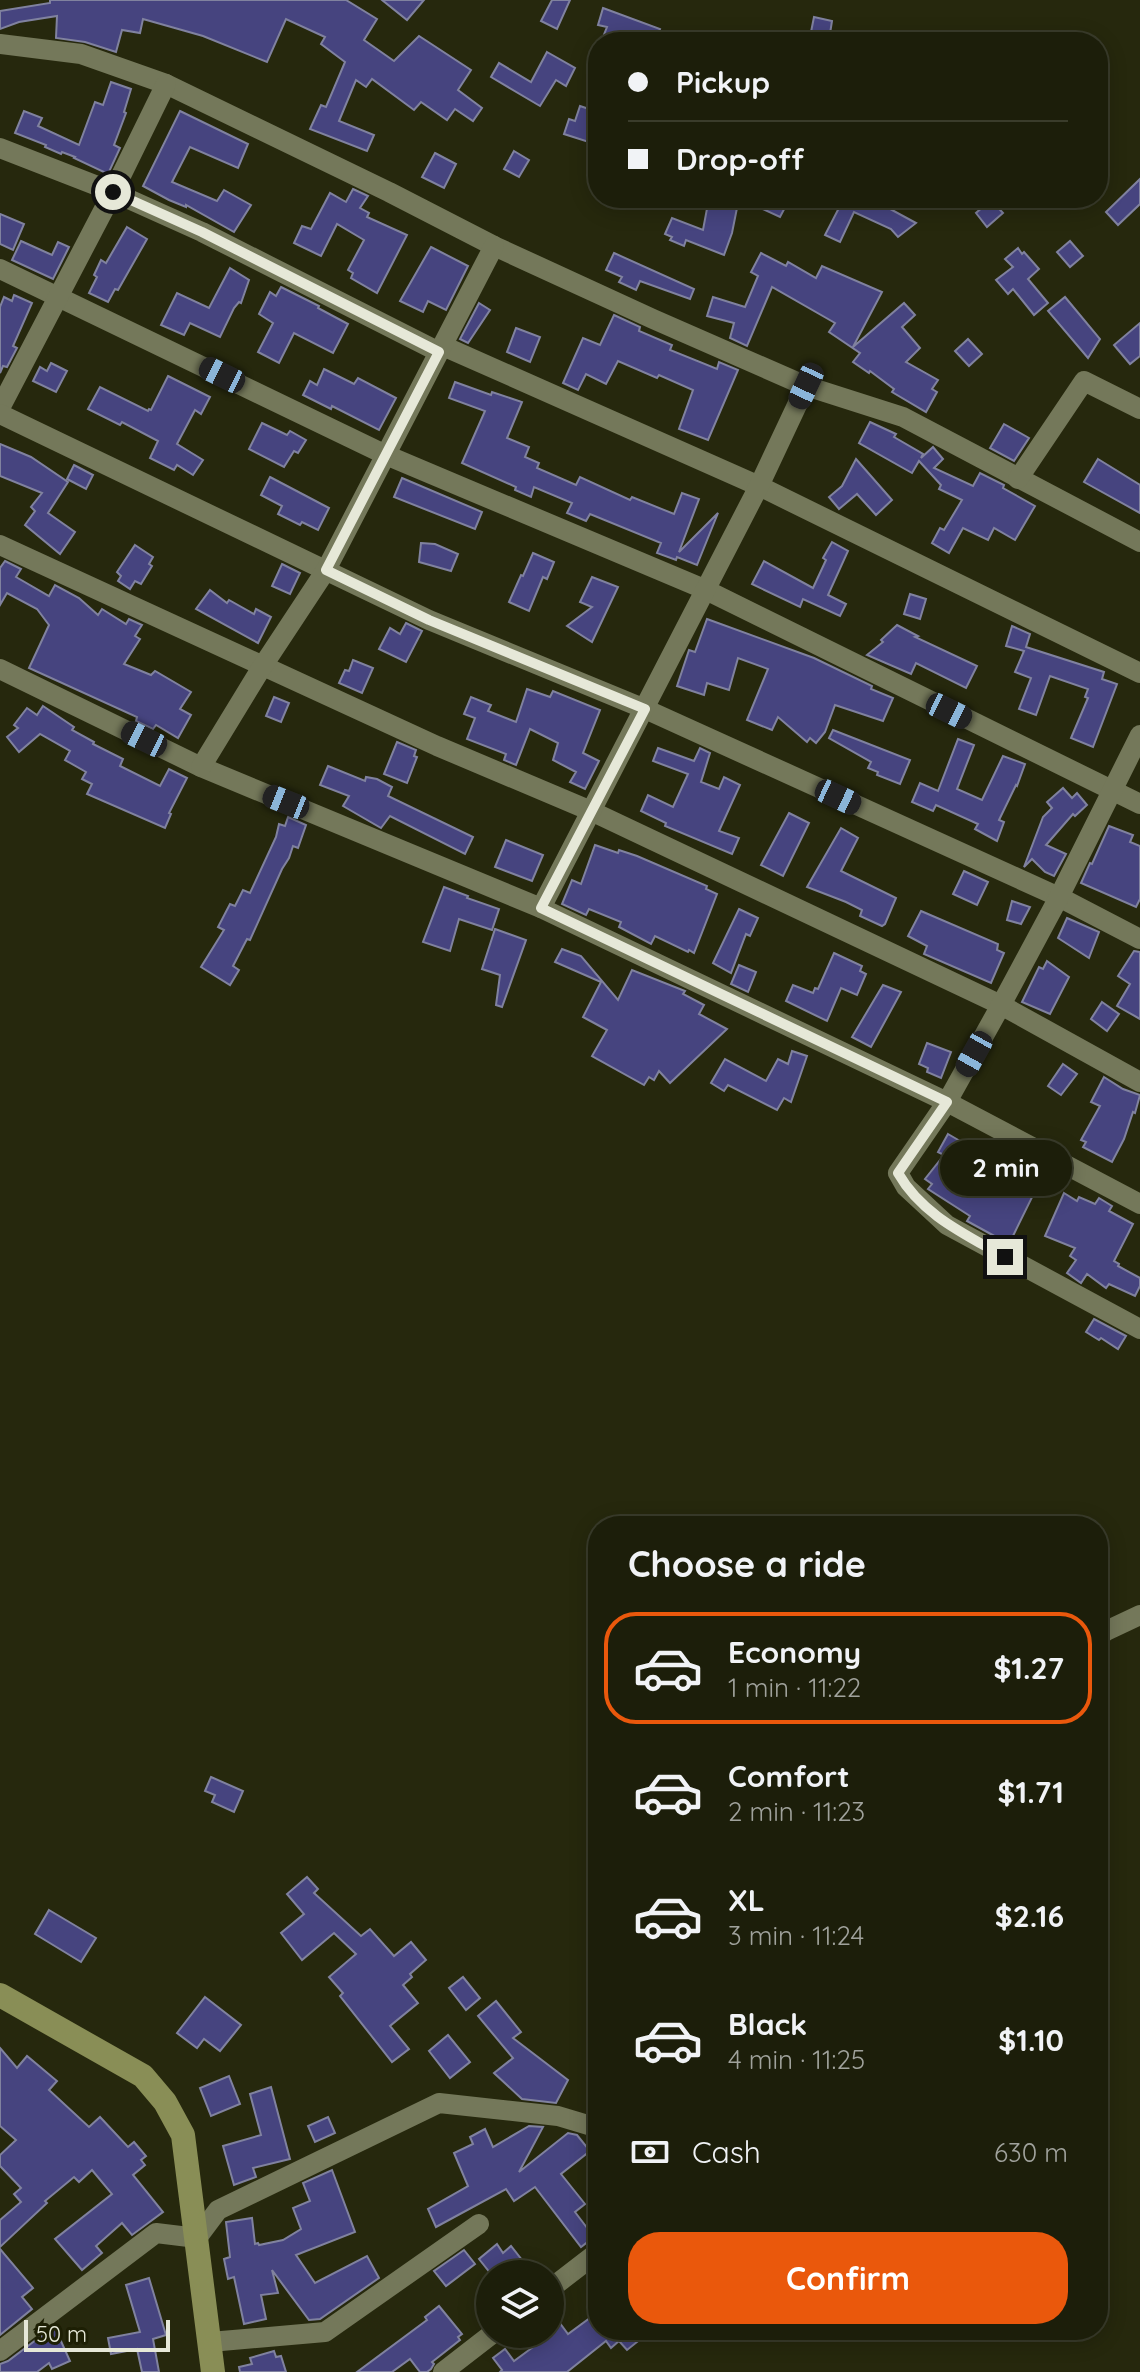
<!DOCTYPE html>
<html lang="en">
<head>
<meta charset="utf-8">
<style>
  body { margin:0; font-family:Quicksand,sans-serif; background:#252713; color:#f1f3f6; height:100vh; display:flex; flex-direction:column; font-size:30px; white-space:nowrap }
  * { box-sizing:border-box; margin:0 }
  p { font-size:26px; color:#a0a29c }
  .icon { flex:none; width:44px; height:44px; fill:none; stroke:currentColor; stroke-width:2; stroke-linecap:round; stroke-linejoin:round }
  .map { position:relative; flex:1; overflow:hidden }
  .side { position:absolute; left:588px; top:1516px; width:520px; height:824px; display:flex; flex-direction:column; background:#1c1e0a; border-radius:32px; box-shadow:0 4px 20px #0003,0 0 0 2px #3a3c2b }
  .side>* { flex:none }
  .banner { position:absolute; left:588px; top:32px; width:520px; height:176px; border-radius:32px; box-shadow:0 4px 20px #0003,0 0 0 2px #3a3c2b; display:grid; align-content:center; height:176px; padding:0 40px; background:#1c1e0a }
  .controls { position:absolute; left:476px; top:2260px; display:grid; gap:16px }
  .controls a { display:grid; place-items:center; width:88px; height:88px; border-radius:50%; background:#1c1e0a; box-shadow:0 4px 20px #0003,0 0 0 2px #3a3c2b; font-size:40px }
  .scale { position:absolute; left:24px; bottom:20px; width:146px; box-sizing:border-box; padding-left:8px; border:4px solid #e6e8d8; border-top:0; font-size:22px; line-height:28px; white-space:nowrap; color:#e6e8d8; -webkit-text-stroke:6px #1d1f04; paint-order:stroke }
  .end { position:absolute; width:36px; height:36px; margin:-18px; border:10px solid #e6e8d8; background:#111; box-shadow:0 0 0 4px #111 }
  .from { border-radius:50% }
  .bubble { position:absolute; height:56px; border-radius:28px; background:#1c1e0a; box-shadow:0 4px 20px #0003,0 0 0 2px #3a3c2b; font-size:26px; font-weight:700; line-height:56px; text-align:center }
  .car { position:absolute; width:24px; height:48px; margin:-24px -12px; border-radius:10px; box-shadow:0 0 6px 2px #0007; background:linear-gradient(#222 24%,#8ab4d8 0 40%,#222 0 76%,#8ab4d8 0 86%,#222 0) }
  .banner b { display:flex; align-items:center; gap:28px; height:76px; font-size:30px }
  .banner b+b { border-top:2px solid #3a3c2b }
  .banner i { width:20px; height:20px; background:#f1f3f6 }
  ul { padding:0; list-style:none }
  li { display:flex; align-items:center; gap:24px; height:112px; margin:0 16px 12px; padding:0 24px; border:4px solid transparent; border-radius:32px }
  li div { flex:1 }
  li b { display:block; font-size:30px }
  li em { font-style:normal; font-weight:700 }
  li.on { border-color:#ea580c }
  li>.icon { width:72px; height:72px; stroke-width:1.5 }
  h2 { padding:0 40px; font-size:36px; line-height:96px }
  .pay { display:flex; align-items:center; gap:20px; height:88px; padding:0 40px; font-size:30px }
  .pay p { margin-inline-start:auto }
  .button { display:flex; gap:16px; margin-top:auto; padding:16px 40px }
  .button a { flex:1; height:92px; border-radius:32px; background:#ea580c; color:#fff; font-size:32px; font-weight:700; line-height:92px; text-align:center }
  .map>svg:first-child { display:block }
</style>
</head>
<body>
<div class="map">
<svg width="1140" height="2372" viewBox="0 0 1140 2372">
  <rect width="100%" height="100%" fill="#26280d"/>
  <g fill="#46447f" stroke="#80829f" stroke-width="2">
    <polygon points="50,0 346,0 377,19 364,40 394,61 419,36 471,70 458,90 482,108 473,121 455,109 447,120 421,102 414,110 372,79 366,87 356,80 339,121 374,135 367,151 310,129 321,105 326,107 345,62 321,44 325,37 286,19 267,62 203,36 143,19 140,33 122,30 116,52 85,42 56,38 57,16 19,22 0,29 0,11 50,3"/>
    <polygon points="382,0 424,0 407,20"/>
    <polygon points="552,0 570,0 557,29 541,21"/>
    <polygon points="603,8 660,29 655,42 601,42 607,27 598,25"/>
    <polygon points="814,17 832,21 829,40 810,37"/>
    <polygon points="547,52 575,68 566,86 556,80 540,106 491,77 499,63 531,82"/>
    <polygon points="111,82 131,89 124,112 126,113 114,145 120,148 108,174 74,158 75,157 62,152 61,154 45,147 46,145 15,133 24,111 42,118 38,126 79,145 95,102 103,105"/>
    <polygon points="580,106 598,112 598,145 564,134 569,119 575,121"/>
    <polygon points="180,111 248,144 238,168 190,147 172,182 217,201 224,190 251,205 234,232 186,205 186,207 169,200 143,186"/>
    <polygon points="514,151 529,160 519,177 504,169"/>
    <polygon points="435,153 456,164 444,188 422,177"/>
    <polygon points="1140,179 1140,204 1118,225 1106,212"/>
    <polygon points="353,189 368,196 360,208 369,213 367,217 407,235 377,293 351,278 353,273 348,270 364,240 337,224 321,256 294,243 302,226 311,229 330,193 346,202"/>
    <polygon points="709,198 739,198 732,233 724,255 686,240 684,246 670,240 672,237 665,234 672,218 703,230"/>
    <polygon points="739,198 790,198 780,217"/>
    <polygon points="831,198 870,198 916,223 898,237 891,229 854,212 840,242 825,235 841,204"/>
    <polygon points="991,200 1003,213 987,227 976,213"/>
    <polygon points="0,214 24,224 13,250 0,244"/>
    <polygon points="127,227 147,239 118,290 115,289 108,302 89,293 97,277 94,275 101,260 106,263"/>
    <polygon points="21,241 52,255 58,242 69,247 53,279 12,260"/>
    <polygon points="1070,241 1083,256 1070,267 1057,252"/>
    <polygon points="431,247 468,266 446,310 428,301 423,312 400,301"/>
    <polygon points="1018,248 1022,254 1024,252 1039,269 1028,279 1048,303 1034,315 1013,289 1008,294 996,280 1013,267 1005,259"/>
    <polygon points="614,253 694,289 690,299 640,281 636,290 619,282 622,277 606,270"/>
    <polygon points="761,253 786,266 788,262 816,278 822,266 882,292 853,347 904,303 915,315 902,327 920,348 906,362 938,380 932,389 937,392 926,412 892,392 894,389 870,371 869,373 853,362 860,353 829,332 835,323 772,287 747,346 730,338 734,323 707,316 713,297 745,307 758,276 751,272"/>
    <polygon points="230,268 249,280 241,303 239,302 234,308 220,337 190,323 184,335 161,325 177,293 209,308"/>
    <polygon points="281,287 319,306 318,308 348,324 333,353 294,333 279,363 258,352 273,323 259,314 270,292 276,296"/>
    <polygon points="14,295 32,303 13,346 17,348 7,367 3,366 0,373 0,307 4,297 12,301"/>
    <polygon points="1065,297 1100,339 1088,358 1048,311"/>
    <polygon points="479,303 490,310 468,343 460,339"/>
    <polygon points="614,315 640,327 639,331 672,345 670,350 717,369 719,362 738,370 708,440 679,429 693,390 659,375 657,378 618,361 606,384 586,374 578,390 563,383 583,338 600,345"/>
    <polygon points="1140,323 1140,356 1130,364 1114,345"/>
    <polygon points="516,328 540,337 530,362 507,352"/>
    <polygon points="968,339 982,354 969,366 955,351"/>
    <polygon points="51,363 67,371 56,392 33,381 40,367 47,371"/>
    <polygon points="324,369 354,384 358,378 396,398 379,430 332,406 331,409 303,395 310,381 317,385"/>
    <polygon points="168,376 210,397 201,414 195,410 177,444 203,460 193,475 177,465 174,470 150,458 158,441 122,422 120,425 88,409 100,387 148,411 149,409 151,410"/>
    <polygon points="455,382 491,395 492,392 522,402 507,438 529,447 525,457 539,463 537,468 576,485 580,477 630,500 632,497 674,514 682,493 699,499 679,552 718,513 697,565 677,557 676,560 657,553 661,543 590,514 586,521 567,513 572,503 534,487 531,497 515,490 516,487 462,463 485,411 449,398"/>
    <polygon points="870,422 896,434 894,437 923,454 921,458 933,447 943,459 934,468 973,486 980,473 1004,485 1003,488 1035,506 1015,540 994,528 988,540 963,528 949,553 932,543 940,528 944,530 962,500 939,489 941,485 919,461 912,473 859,443"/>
    <polygon points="262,423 287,435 290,431 306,440 298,453 294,451 284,467 249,449"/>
    <polygon points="1004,424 1029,438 1014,461 990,448"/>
    <polygon points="0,444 31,457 68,482 48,513 75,532 60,554 25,525 35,511 31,507 42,493 0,476"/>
    <polygon points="856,459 892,500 876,515 857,494 839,509 829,497 842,486"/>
    <polygon points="1098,459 1140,485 1140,513 1084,482"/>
    <polygon points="74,465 93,475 86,489 67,479"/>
    <polygon points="270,477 329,508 318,530 302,522 300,525 278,514 282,506 261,495"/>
    <polygon points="402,478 482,512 475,529 394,497"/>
    <polygon points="832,542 848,551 828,595 846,604 840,616 803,599 800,607 752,584 764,561 813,588 826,560 823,558"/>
    <polygon points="421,543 435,544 458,554 451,571 419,562"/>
    <polygon points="135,545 153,557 149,564 152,566 141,584 135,581 130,589 118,581 121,576 117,572"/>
    <polygon points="533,553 554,562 547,579 543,577 529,611 509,602 521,575 523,576"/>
    <polygon points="5,561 21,569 16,577 49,596 55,585 79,598 98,615 102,609 126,624 129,619 142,625 135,636 140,639 124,664 151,675 155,671 191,692 180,709 191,715 178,738 156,725 153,729 136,721 137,717 29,668 49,625 37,609 7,593 0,605 0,568"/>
    <polygon points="282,564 300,573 290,594 272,586"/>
    <polygon points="592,577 618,587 592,642 567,626 592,607 580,602"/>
    <polygon points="210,590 227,603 229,600 254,614 256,609 271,617 258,643 196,609"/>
    <polygon points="910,594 926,599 920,619 904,614"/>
    <polygon points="707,619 814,658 872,686 871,689 893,698 883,721 835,705 825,732 816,743 810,738 807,742 778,717 772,730 747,720 768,669 738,658 729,690 707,683 704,695 677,686 689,650 695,652"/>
    <polygon points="406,623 422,631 406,662 379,649 390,628 400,634"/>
    <polygon points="897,625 918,636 915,637 977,666 966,688 916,663 911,674 867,655 883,642 881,640"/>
    <polygon points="1012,626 1030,634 1026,647 1104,672 1102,679 1117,684 1093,747 1071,738 1088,698 1085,697 1088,689 1050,676 1036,715 1019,709 1031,678 1015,672 1024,651 1006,646"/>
    <polygon points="353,660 373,668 362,693 339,683 345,670 349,671"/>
    <polygon points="527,689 550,697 553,691 600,710 583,753 599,761 585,789 570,782 576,772 553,760 558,743 530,729 516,765 504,760 506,754 467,739 475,718 464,714 471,697 491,705 488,711 516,722"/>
    <polygon points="274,697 289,703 281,722 266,716"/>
    <polygon points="43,706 74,727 72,730 94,742 93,744 123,759 120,766 160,786 169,769 187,778 169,813 171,814 165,828 87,794 92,784 82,779 86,772 65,760 70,751 40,734 19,752 7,737 18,728 14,725 27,708 37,715"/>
    <polygon points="833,730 910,760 900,784 877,775 878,772 868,768 871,762 829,738"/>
    <polygon points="958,739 974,745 957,789 982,800 1003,756 1025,764 1017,786 1016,785 999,820 1004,822 997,841 975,829 978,824 936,805 933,811 912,802 920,783 938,791"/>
    <polygon points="397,742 416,750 414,756 417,757 407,783 384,774"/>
    <polygon points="658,748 694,761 700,748 710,753 701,782 719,789 724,777 740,785 719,831 739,838 732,854 665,826 666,823 641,811 648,795 673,807 688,774 653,761"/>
    <polygon points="328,766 365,781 366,777 377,779 392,787 388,796 473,837 465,854 390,816 381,828 343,806 349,796 320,785"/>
    <polygon points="1063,788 1072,798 1077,793 1087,805 1075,816 1073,814 1046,845 1066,854 1054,876 1045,872 1032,859 1024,867 1043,817 1052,808 1047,802"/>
    <polygon points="789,813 809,823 783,876 761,865"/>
    <polygon points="288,817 306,825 298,848 293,846 289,858 282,869 250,940 247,939 233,966 239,970 230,985 201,967 224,930 218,927 230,904 235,906 243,890 250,893 276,837 279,824 285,826"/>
    <polygon points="1109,826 1133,835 1130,842 1140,846 1140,899 1136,907 1081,883 1090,863 1092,864"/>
    <polygon points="841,828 858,838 841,871 896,898 885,924 882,926 860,916 862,910 846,902 807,887"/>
    <polygon points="506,840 543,855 532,881 495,867"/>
    <polygon points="595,845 618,853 619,850 637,856 707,886 706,889 717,894 694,953 689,950 688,952 655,936 651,944 619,927 621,922 589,909 586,915 562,904 572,880 581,884"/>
    <polygon points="964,871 988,882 977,905 953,894"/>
    <polygon points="444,887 468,896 467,898 499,909 492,930 459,919 450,951 423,942"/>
    <polygon points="1012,901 1030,907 1021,924 1007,920"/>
    <polygon points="739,909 758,918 750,936 746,934 731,973 713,963"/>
    <polygon points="921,911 998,944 997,950 1004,953 991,983 924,954 927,946 908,936"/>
    <polygon points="1067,918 1099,932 1089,958 1058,938"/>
    <polygon points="495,929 526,940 502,1007 496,1005 500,975 482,969"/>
    <polygon points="562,949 581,956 618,1000 632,970 685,991 683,994 704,1005 699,1014 727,1029 670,1083 659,1071 654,1080 649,1077 644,1085 592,1056 607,1030 583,1017 601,982 555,962"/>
    <polygon points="1134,951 1140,952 1140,1019 1117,1006 1130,984 1118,976"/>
    <polygon points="834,953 862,966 860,971 866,974 857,995 841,988 827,1021 786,1001 793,985 813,993 815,988 818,989"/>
    <polygon points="1047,961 1069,977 1050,1014 1022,1002 1039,967 1043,969"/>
    <polygon points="739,965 756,972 748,992 731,984"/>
    <polygon points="883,985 901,992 871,1047 852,1037"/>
    <polygon points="1102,1002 1119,1014 1107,1031 1091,1019"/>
    <polygon points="927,1043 951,1052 941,1078 927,1072 928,1068 919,1064"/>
    <polygon points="792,1051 807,1056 791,1102 784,1098 777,1110 728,1085 724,1091 711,1083 725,1059 766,1081 778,1059 788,1064"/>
    <polygon points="1063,1064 1077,1074 1061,1095 1048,1086"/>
    <polygon points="1104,1077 1123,1089 1140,1095 1135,1113 1133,1112 1124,1139 1112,1162 1083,1147 1086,1142 1081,1140 1100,1106 1091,1102"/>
    <polygon points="948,1134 979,1152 982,1148 1006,1162 1009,1158 1042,1177 1009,1244 967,1221 970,1216 928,1189 932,1184 925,1179 944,1155 938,1152"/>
    <polygon points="1064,1193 1077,1201 1079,1197 1095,1204 1099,1198 1112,1206 1109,1211 1133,1224 1114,1261 1119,1264 1118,1266 1140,1278 1140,1286 1135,1296 1109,1284 1106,1288 1087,1274 1081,1283 1067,1273 1076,1260 1070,1256 1075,1248 1045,1236"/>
    <polygon points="1094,1319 1126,1336 1118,1349 1101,1338 1099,1340 1086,1332"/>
    <polygon points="211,1777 243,1791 234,1812 212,1802 215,1795 205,1791"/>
    <polygon points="307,1877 318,1889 314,1893 361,1936 370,1929 394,1956 411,1942 426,1960 410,1974 412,1977 403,1985 418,2003 390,2026 409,2049 392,2062 340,1996 343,1993 329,1977 356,1954 334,1933 302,1960 281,1933 304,1914 287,1894"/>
    <polygon points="49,1910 96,1938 81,1962 35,1934"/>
    <polygon points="463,1977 480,1998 466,2010 449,1988"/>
    <polygon points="205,1997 241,2025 220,2051 204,2039 197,2048 177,2033"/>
    <polygon points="496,2001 521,2032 513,2038 568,2080 556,2103 522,2099 494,2073 513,2058 478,2016"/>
    <polygon points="448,2035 470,2062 450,2078 429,2051"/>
    <polygon points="0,2048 17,2068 27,2056 57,2081 49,2090 89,2127 100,2117 128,2147 134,2142 146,2156 141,2160 145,2165 133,2175 163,2212 132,2235 122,2223 96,2246 102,2253 82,2270 55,2239 112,2194 92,2170 79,2182 74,2177 45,2201 47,2203 0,2247 0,2220 21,2202 14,2194 21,2188 0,2166 0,2155 16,2140 0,2126"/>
    <polygon points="229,2076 240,2104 211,2116 200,2088"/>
    <polygon points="271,2087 290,2159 253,2168 256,2177 234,2185 223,2146 261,2135 250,2094"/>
    <polygon points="328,2117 335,2133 315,2142 308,2126"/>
    <polygon points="529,2126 543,2127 519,2172 568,2133 577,2135 590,2151 561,2174 585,2204 575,2212 594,2237 581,2247 535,2187 514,2201 506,2189 436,2227 428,2209 468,2186 454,2153 473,2144 470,2137 485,2129 493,2147"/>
    <polygon points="332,2170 355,2232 296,2255 315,2283 367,2256 379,2278 320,2319 309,2320 272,2270 278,2293 261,2295 266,2319 244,2324 234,2277 228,2279 224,2259 230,2257 226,2222 252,2218 255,2244 258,2243 259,2245 283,2240 301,2229 293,2208 310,2201 303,2183"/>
    <polygon points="497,2244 503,2253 511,2246 533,2274 491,2274 479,2259"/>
    <polygon points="0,2249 33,2288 22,2297 32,2309 0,2335"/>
    <polygon points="464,2250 475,2264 446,2286 434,2271"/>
    <polygon points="149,2278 166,2335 153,2339 159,2372 142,2372 137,2349 111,2354 108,2338 140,2332 126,2285"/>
    <polygon points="439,2306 462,2334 458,2337 460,2340 432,2362 434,2364 431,2369 427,2372 420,2372 410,2359 392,2372 357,2372 427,2320 425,2317"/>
    <polygon points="598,2312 598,2330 652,2330 627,2350 619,2341 611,2348 606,2341 567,2372 500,2372 502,2370 493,2358 505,2349 514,2361 544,2339 541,2336 543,2334 550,2334 550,2329 559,2322 568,2334"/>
    <polygon points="55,2328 70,2361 52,2369 49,2363 37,2372 0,2372 0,2364 8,2361 45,2333"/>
    <polygon points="274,2351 276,2357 281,2356 286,2372 240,2372 239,2367 252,2364 250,2358"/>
  </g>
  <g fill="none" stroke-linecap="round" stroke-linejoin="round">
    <g stroke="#74785a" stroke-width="20">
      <polyline points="0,44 81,54 166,84 389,192 494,246 653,319 806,386 903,417 1140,542"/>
      <polyline points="0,148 113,192 202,232 439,352"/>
      <polyline points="0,269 386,455 704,589 1140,804"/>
      <polyline points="443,346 759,486 1140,673"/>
      <polyline points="0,408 113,192 166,84"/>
      <polyline points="0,414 429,620 645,709 1059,897 1140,939"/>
      <polyline points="1018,479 1084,381 1140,409"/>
      <polyline points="0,545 437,746 591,811 1001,1005 1140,1082"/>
      <polyline points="0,669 201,767 541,908 947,1102 1140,1204"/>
      <polyline points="1140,735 1059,897 1001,1005 947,1102 898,1173 906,1187 947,1225 1140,1329"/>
      <polyline points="201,767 262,667 326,570 494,246"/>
      <polyline points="541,908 759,486 806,386"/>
      <polyline points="1098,1637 1106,1631 1140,1615"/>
      <polyline points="550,2289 598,2252"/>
      <polyline points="210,2342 325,2332 479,2224"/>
      <polyline points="0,2351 156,2233 197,2238 218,2210 439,2103 558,2116 598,2128"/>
      <polyline points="443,2372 492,2334"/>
    </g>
    <polyline stroke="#898e56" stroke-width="24" points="0,1995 143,2076 165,2102 183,2135 213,2372"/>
  </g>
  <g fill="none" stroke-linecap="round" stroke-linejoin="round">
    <path stroke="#e6e8d8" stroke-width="10" d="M113,192L202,232L439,352L326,570L429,620L645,709L541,908L947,1102L898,1173C922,1215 965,1234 1005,1257"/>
  </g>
</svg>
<div class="controls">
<a><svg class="icon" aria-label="layers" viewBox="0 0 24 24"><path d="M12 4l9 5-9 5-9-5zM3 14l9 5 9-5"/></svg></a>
</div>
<div class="scale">50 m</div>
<i class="end from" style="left:113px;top:192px"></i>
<i class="end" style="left:1005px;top:1257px"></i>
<div class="bubble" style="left:940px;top:1140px;width:132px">2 min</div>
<i class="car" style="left:222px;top:375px;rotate:296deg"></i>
<i class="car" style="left:806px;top:386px;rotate:205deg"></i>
<i class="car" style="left:949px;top:711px;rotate:116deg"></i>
<i class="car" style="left:144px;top:739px;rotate:296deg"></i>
<i class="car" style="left:838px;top:797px;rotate:115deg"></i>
<i class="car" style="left:286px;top:802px;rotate:292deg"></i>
<i class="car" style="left:974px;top:1054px;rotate:209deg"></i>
<div class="banner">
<b><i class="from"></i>Pickup</b>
<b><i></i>Drop-off</b>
</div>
<section class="side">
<h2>Choose a ride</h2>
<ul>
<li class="on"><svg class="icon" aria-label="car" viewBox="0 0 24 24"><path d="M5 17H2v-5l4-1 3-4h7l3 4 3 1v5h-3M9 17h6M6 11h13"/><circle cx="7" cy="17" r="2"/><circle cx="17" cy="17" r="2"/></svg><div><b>Economy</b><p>1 min · 11:22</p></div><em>$1.27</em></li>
<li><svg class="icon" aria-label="car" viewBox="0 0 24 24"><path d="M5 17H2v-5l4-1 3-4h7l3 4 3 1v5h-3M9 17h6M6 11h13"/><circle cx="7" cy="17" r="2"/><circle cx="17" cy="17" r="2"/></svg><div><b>Comfort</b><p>2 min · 11:23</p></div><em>$1.71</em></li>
<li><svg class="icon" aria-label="car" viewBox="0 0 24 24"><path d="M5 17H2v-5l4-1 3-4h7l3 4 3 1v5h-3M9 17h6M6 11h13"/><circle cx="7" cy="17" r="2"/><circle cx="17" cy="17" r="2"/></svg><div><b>XL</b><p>3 min · 11:24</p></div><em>$2.16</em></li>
<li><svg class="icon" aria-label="car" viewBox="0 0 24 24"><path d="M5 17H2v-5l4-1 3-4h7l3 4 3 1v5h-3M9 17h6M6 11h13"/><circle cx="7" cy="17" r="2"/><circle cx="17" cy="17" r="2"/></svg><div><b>Black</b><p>4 min · 11:25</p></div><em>$1.10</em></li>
</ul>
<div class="pay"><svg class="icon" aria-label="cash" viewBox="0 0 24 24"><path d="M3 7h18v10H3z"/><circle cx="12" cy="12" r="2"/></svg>Cash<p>630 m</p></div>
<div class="button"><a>Confirm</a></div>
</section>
</div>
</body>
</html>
